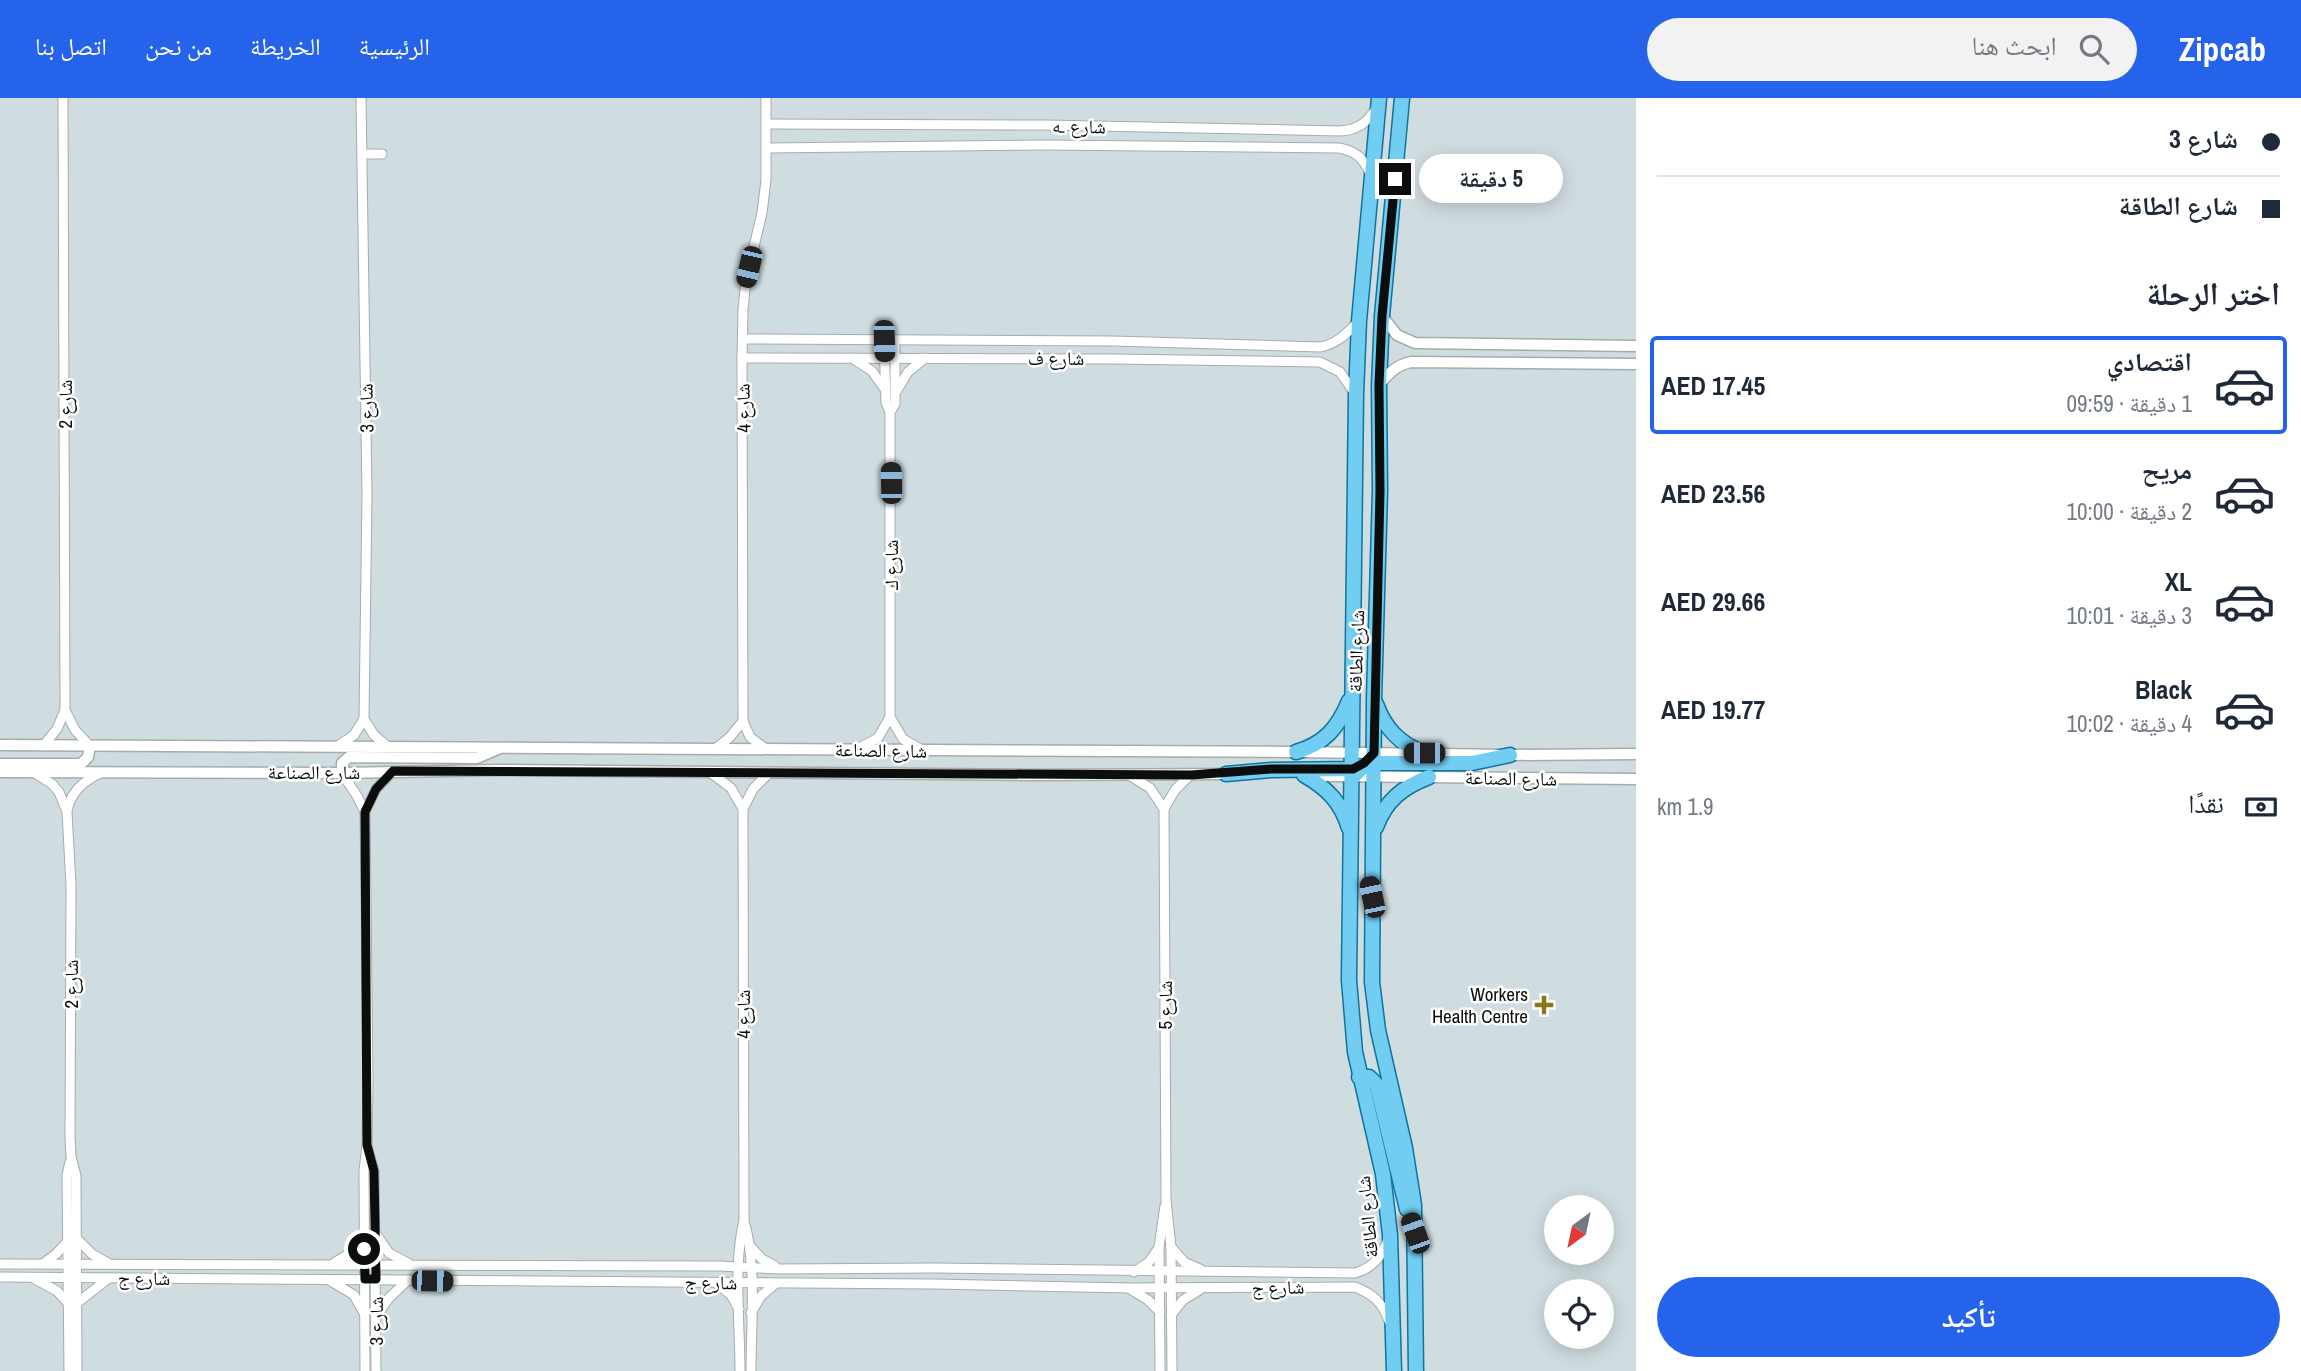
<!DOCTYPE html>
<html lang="ar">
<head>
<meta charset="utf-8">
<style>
  body { margin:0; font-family:"Archivo Narrow","Noto Naskh Arabic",sans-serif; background:#f2f2f3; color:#1f2937; direction:rtl; height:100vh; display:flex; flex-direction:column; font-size:26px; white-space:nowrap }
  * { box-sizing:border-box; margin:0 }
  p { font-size:23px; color:#747a83 }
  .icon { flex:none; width:38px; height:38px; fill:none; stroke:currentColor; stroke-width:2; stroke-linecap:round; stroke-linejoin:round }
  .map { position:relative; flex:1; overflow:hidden; direction:ltr }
  .sheet { display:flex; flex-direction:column; background:#fff; width:665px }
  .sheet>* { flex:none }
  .banner { display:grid; align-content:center; height:154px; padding:0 21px; background:#fff }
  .needle { width:46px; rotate:213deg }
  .controls { position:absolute; left:1544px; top:1097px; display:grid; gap:14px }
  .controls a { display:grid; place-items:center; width:70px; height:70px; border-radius:50%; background:#fff; box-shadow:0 4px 18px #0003; font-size:35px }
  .end { position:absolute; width:32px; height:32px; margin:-16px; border:9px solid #0c0e0e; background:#fff; box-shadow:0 0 0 4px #fff }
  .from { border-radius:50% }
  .bubble { position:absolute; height:49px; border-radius:24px; background:#fff; box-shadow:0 4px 18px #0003; font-size:23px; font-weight:700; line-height:49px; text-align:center; direction:rtl }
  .car { position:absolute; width:21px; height:42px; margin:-21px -10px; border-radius:9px; box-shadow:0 0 5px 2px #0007; background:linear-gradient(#222 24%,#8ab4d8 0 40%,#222 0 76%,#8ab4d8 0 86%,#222 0) }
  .banner b { display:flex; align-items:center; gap:24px; height:66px; font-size:26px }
  .banner b+b { border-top:2px solid #e0e1e3 }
  .banner i { width:18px; height:18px; background:#1f2937 }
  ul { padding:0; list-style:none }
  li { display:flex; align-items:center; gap:21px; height:98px; margin:0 14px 10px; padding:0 7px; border:4px solid transparent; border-radius:7px }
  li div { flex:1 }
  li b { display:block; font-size:26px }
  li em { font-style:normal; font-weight:700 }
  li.current { border-color:#2563eb }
  li>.icon { width:63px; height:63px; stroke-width:1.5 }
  h2 { padding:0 21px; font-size:32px; line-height:84px }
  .pay { display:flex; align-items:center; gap:18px; height:77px; padding:0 21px; font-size:26px }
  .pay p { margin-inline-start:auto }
  .cta { display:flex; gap:14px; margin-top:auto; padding:14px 21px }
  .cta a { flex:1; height:80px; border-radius:42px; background:#2563eb; color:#fff; font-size:28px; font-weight:700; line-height:80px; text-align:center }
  header { display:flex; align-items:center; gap:42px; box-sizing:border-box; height:98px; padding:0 35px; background:#2563eb; color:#fff }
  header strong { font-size:33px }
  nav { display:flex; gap:38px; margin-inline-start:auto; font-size:24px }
  .search { width:490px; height:63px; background:#f2f2f3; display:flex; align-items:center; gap:18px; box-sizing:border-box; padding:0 24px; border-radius:38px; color:#747a83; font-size:26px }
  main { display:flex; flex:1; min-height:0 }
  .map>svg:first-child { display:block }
</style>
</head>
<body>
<header>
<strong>Zipcab</strong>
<div class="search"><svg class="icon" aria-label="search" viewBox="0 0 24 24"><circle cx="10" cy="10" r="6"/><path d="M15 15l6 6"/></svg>ابحث هنا</div>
<nav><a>الرئيسية</a><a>الخريطة</a><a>من نحن</a><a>اتصل بنا</a></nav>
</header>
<main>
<section class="sheet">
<div class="banner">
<b><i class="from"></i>شارع 3</b>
<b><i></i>شارع الطاقة</b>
</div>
<h2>اختر الرحلة</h2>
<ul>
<li class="current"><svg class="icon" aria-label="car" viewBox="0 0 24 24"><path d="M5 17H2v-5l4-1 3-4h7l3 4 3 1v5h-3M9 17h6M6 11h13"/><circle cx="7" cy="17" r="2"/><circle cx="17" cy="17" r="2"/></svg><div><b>اقتصادي</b><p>1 دقيقة · 09:59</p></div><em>AED 17.45</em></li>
<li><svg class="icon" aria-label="car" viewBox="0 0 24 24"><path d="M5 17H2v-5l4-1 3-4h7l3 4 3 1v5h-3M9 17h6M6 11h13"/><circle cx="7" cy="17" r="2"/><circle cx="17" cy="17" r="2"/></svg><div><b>مريح</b><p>2 دقيقة · 10:00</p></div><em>AED 23.56</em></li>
<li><svg class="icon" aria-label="car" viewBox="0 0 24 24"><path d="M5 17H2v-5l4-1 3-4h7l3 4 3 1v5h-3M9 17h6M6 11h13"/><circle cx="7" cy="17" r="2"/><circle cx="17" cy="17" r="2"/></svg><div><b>XL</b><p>3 دقيقة · 10:01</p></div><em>AED 29.66</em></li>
<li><svg class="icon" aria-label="car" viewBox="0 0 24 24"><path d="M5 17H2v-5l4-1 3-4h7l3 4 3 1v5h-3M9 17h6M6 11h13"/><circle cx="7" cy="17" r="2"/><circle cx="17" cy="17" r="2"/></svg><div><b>Black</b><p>4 دقيقة · 10:02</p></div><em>AED 19.77</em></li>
</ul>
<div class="pay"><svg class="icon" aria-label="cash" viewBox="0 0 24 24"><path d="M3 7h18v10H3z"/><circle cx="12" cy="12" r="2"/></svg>نقدًا<p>1.9 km</p></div>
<div class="cta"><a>تأكيد</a></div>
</section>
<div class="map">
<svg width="1636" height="1273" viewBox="0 0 1636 1273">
  <rect width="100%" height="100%" fill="#e5e9ea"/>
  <path fill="#d0dde0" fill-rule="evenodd" d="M0,0H1636V1273H0ZM1556,1110H1601V1155H1556ZM1556,1194H1601V1239H1556Z"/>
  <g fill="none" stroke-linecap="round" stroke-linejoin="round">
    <g stroke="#a7abac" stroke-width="11">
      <g id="minor">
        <polyline points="361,0 367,397 364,621 374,637 388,649"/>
        <path d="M767,26L1046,27L1340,33C1358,32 1366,25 1376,11"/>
        <path d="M767,50L1046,47L1339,50C1356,53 1363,60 1370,75"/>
        <polyline points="362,56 382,56"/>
        <path d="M743,241L1113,243L1320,249C1337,246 1346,236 1358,224"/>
        <polyline points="742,260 1113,261 1320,264 1340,274 1354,294"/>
        <polyline points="852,260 872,273 884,290"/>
        <polyline points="896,294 908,274 925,260"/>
        <polyline points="890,314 895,306 895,243"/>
        <polyline points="65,612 75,632 90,648"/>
        <polyline points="890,619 903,641 922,652"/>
        <polyline points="43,648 57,631 65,612 63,0"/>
        <polyline points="338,648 354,637 364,621"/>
        <polyline points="715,651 730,639 743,623"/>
        <polyline points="766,651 750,639 743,623 742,260 743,211 746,182 762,115 766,82 766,0"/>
        <polyline points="857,651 878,640 890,619 890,314 886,305 884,243"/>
        <polyline points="35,675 52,686 59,694 67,714 71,787 70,1038 71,1059 76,1078 77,1273"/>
        <polyline points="342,675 357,698 365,714"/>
        <polyline points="711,675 731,690 743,711"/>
        <polyline points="1129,677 1150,690 1164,711 1166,1102 1171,1149 1172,1273"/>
        <polyline points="1164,711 1175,692 1190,677"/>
        <path d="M67,712C72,693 83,683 101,675"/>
        <polyline points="368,1052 374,1073 376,1273"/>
        <path d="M744,1123C757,1165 751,1228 751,1273"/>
        <polyline points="376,1136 389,1155 408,1165"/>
        <polyline points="76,1140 92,1156 108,1165"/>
        <polyline points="749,1147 762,1161 775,1168"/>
        <polyline points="1171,1149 1184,1164 1200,1171"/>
        <polyline points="44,1165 56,1156 68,1143"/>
        <polyline points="334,1165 350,1155 363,1136"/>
        <path d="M0,1166L719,1168L779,1171L934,1170L1355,1175C1373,1170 1381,1159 1388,1142"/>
        <polyline points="1134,1174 1149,1164 1158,1151"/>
        <path d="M0,1179L934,1186L1129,1190L1355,1189C1373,1196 1383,1205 1389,1223"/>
        <polyline points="33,1180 57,1193 68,1205"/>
        <polyline points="329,1182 354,1197 364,1215"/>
        <polyline points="716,1185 731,1197 739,1211"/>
        <polyline points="1130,1191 1148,1202 1160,1214"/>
        <polyline points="77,1205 109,1180"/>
        <polyline points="751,1215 761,1198 775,1186"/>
        <polyline points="1171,1217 1183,1202 1201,1191"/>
        <polyline points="376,1219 389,1200 408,1182"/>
        <polyline points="69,1273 67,1077 70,1064"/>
        <polyline points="365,1273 364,1073 367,1047 368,981 365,714 376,691 393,673"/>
        <path d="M740,1273C740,1225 733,1168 744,1122L743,711L753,691L769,675"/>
        <polyline points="1160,1273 1159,1149 1165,1108"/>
      </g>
    </g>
    <g stroke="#a7abac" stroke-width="13">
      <g id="tertiary">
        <polyline points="1382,218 1397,237 1415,245 1636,248"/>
        <path d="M1379,287C1388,276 1396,267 1411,264L1636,266"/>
        <polyline points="0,647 1296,654 1510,657 1636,656"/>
        <polyline points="0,666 81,666 88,659 90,648"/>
        <polyline points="0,674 342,675 498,672 1033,677 1233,676"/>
        <polyline points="342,675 342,665 349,659 477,660 498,651"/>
        <polyline points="1322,678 1636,681"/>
      </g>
    </g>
    <g stroke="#10749d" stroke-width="17">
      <g id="primary">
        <polyline points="1379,0 1359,223 1356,296 1349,882 1355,954 1383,1076 1390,1137 1394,1273"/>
        <polyline points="1402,0 1382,218 1379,287 1380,393 1374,601 1372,884 1378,932 1405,1050 1414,1107 1416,1273"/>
        <path d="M1376,606C1385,631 1400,646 1424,655"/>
        <path d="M1296,654C1324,646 1338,630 1349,603"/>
        <polyline points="1226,676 1271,672 1353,671 1361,668"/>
        <path d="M1304,677C1327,690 1341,704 1349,730"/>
        <polyline points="1353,679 1362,670 1374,665 1472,665 1510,657"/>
        <path d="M1376,729C1386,702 1403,689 1429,679"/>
        <polyline points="1359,979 1369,979 1377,987 1407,1111"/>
      </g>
    </g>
    <use href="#minor" stroke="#fff" stroke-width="9"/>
    <use href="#tertiary" stroke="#fff" stroke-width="10"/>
    <use href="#primary" stroke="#71cdf2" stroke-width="14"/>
  </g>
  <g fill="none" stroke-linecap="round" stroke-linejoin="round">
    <polyline stroke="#0c0e0e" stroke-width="9" points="364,1151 365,1181 376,1181 374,1073 367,1047 365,714 376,691 393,673 1191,677 1271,671 1353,671 1364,665 1374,655 1380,393 1379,287 1382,218 1395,81"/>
  </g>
  <path fill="#8a781c" stroke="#fff" stroke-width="2.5" d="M1540.5 896.5h7v7h7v7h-7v7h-7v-7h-7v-7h7z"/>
  <g text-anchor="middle" stroke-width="5" stroke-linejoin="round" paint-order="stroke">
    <g font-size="19" fill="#0c0e0e" stroke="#fff">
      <text transform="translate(1079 28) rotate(1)" y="7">شارع ـه</text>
      <text x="1056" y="267">شارع ف</text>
      <text transform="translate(65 306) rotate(-90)" y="7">شارع 2</text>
      <text transform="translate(366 310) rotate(-91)" y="7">شارع 3</text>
      <text transform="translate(743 310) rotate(-91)" y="7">شارع 4</text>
      <text transform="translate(891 467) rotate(-90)" y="7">شارع ك</text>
      <text transform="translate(1356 553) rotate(-88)" y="7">شارع الطاقة</text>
      <text transform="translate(881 652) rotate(1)" y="7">شارع الصناعة</text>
      <text x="314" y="681">شارع الصناعة</text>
      <text transform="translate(1511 680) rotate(1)" y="7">شارع الصناعة</text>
      <text transform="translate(71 886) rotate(-90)" y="7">شارع 2</text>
      <text transform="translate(1165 907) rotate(-90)" y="7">شارع 5</text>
      <text transform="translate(743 916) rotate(-90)" y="7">شارع 4</text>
      <text transform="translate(1367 1119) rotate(-96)" y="7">شارع الطاقة</text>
      <text x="144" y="1187">شارع ج</text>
      <text transform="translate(711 1184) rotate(1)" y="7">شارع ج</text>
      <text transform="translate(1278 1189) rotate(-1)" y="7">شارع ج</text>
      <text transform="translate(376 1223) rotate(-90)" y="7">شارع 3</text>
    </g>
    <g font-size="19" fill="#0c0e0e" stroke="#fff" text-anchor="end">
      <text x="1528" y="903">Workers<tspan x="1528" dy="22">Health Centre</tspan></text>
    </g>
  </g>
</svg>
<div class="controls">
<a><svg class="needle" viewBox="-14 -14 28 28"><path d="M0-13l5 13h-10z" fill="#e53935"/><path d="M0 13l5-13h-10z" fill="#747a83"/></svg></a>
<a><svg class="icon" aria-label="locate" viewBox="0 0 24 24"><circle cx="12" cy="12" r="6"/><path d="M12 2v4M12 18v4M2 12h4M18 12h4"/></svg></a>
</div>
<i class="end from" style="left:364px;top:1151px"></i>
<i class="end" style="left:1395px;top:81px"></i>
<div class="bubble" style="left:1419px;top:56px;width:144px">5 دقيقة</div>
<i class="car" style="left:749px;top:169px;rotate:193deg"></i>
<i class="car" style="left:884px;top:243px;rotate:178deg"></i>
<i class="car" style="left:891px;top:385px;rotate:359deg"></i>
<i class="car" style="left:1424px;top:655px;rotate:270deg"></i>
<i class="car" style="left:1372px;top:799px;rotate:348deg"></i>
<i class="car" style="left:1415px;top:1135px;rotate:340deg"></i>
<i class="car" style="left:432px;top:1183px;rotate:91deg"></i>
</div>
</main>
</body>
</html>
